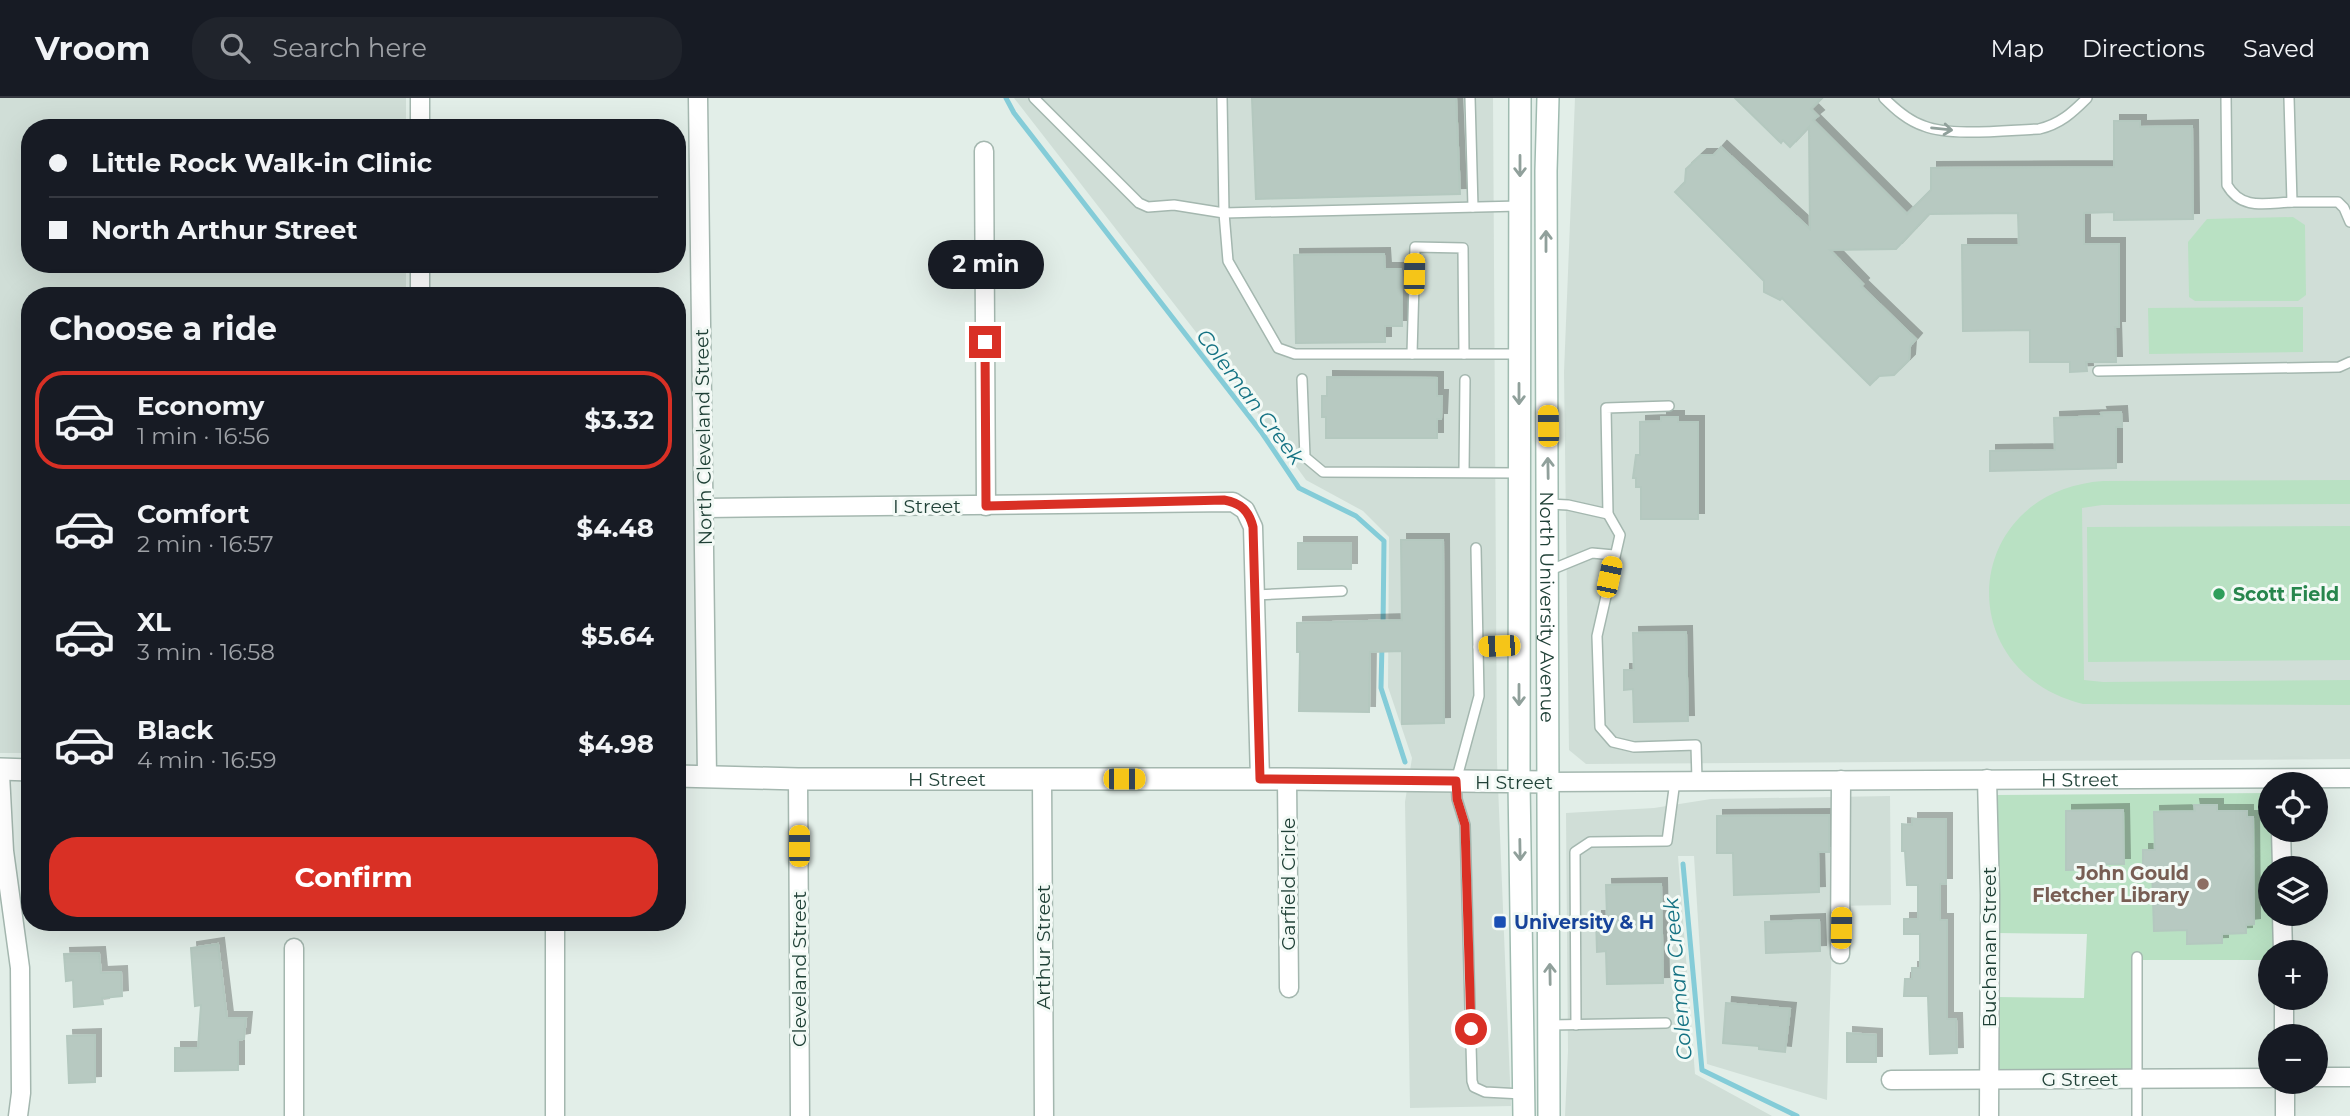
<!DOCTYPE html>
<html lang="en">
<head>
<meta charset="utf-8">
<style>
  body { margin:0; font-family:Montserrat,sans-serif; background:#20242c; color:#f1f3f6; height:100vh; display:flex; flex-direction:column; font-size:26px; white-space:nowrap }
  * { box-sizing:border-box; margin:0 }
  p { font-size:23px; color:#9ea1a6 }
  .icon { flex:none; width:38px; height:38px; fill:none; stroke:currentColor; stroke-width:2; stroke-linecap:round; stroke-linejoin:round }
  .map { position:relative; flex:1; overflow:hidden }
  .sheet { position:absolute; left:21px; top:189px; width:665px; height:644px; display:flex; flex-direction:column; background:#171b24; border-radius:28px; box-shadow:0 7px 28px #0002 }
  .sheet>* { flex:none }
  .top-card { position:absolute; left:21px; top:21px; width:665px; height:154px; border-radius:28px; box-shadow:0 7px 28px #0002; display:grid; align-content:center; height:154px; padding:0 28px; background:#171b24 }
  .fabs { position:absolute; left:2258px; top:674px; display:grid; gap:14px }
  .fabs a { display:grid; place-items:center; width:70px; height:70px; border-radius:50%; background:#171b24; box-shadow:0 7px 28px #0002; font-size:35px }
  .end { position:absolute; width:32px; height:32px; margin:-16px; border:9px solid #d93025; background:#fff; box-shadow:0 0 0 4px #fff }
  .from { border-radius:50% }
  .bubble { position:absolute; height:49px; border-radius:24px; background:#171b24; box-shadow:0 7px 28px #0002; font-size:23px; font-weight:700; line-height:49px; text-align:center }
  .car { position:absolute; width:21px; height:42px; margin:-21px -10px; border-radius:9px; box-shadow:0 0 5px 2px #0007; background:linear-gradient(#f5c518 24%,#345 0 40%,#f5c518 0 76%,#345 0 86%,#f5c518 0) }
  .top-card b { display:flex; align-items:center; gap:24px; height:66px; font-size:26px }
  .top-card b+b { border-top:2px solid #363941 }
  .top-card i { width:18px; height:18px; background:#f1f3f6 }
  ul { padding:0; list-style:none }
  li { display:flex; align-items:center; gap:21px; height:98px; margin:0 14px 10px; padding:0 14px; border:4px solid transparent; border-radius:28px }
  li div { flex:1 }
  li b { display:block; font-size:26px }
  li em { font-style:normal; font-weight:700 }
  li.active { border-color:#d93025 }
  li>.icon { width:63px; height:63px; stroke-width:1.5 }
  h2 { padding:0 28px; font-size:32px; line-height:84px }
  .primary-button { display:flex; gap:14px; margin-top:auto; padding:14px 28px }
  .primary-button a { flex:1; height:80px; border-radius:28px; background:#d93025; color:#fff; font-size:28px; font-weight:700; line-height:80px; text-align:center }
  header { display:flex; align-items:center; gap:42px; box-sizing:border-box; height:98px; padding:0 35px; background:#171b24; border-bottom:2px solid #363941 }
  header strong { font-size:33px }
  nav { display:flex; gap:38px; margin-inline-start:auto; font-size:24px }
  .search { width:490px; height:63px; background:#20242c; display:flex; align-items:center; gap:18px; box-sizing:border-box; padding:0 24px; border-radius:28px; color:#9ea1a6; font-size:26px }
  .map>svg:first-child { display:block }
</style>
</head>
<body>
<header>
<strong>Vroom</strong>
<div class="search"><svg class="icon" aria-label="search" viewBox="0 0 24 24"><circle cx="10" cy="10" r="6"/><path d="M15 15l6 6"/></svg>Search here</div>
<nav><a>Map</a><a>Directions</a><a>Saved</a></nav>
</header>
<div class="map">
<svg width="2350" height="1018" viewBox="0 0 2350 1018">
  <defs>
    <filter id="shadow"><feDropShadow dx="6" dy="-6" stdDeviation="0" flood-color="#0004"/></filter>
  </defs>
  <rect width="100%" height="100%" fill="#e2eee8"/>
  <g fill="#d0ded7">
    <polygon points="0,0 406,0 406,30 30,30 30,166 406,166 406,198 30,198 30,655 0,655"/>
    <polygon points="1014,0 1493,0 1497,663 1511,1008 1410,1010 1405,704 1412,660 1388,589 1389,439 1363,413 1306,382 1241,292"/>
    <polygon points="1575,0 2350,0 2350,661 1586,666 1569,652 1564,274"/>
    <polygon points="1890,698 1891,807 1833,808 1827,1002 1707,966 1694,758 1678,758 1695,976 1772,1018 1565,1018 1568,953 1566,715 1654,710 1711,701"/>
  </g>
  <g fill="#b9e1c3">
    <polygon points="2293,119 2305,127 2306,197 2298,203 2195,203 2189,199 2188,144 2207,121"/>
    <polygon points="2303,209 2303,254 2149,256 2148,210"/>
    <path d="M2350,382V406L2102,407L2082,410L2084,582L2103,584L2350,582V607L2083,606C1947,572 1963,393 2103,383Z"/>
    <polygon points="2350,428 2350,562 2088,564 2087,429"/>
    <polygon points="2270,695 2270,732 2275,732 2275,770 2270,770 2270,816 2275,816 2275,854 2270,854 2270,862 2143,862 2143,972 1996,974 1997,899 2084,900 2087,836 1997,835 1996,697"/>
  </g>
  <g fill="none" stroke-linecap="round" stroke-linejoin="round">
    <g stroke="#84ccd8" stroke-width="5">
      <polyline points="1006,0 1014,15 1262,335 1299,390 1356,418 1384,443 1383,530"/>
      <polyline points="1382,546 1381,590 1405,664"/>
      <polyline points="1683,766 1702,972 1797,1018"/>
    </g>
  </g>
  <g fill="#b7c9c1" stroke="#b4c8bf" stroke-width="2" filter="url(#shadow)">
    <polygon points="1252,0 1456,0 1460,96 1256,101"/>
    <polygon points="1735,0 1822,0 1811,11 1818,18 1813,22 1907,116 1931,92 1931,70 2114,69 2114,23 2140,23 2140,29 2192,28 2193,121 2114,122 2114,114 2084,115 2084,146 2119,146 2119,229 2115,229 2116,264 2086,264 2087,273 2070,274 2070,264 2030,264 2030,232 1963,233 1962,147 2019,147 2018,115 1929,116 1896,151 1830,152 1863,186 1861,188 1916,241 1910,248 1909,262 1894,277 1879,278 1870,287 1782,200 1780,202 1764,194 1764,183 1675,94 1685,84 1686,71 1701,57 1714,57 1721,49 1810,131 1809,29 1790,49 1783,42 1781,45"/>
    <polygon points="1384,156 1385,171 1401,171 1402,228 1385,228 1385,244 1296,245 1294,157"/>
    <polygon points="1327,279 1437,280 1437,298 1442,298 1441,321 1437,321 1437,340 1326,340 1326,319 1322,319 1322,298 1327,298"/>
    <polygon points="2121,314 2122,329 2116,329 2116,370 1990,373 1990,353 2055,352 2054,320 2102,318 2101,315"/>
    <polygon points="1661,319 1678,319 1678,324 1698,324 1698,421 1641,421 1641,389 1636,389 1636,380 1633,380 1636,357 1640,357 1640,324 1661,323"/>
    <polygon points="1401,442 1443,442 1444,625 1402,626 1402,553 1370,554 1369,614 1299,613 1300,554 1297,554 1297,525 1402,522"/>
    <rect x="1298" y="445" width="53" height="26"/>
    <polygon points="1686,534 1688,623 1634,624 1633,591 1624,592 1624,572 1634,572 1633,535"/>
    <polygon points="2194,707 2217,707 2217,713 2247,713 2247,719 2253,719 2254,826 2246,827 2246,835 2222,836 2222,845 2187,846 2187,832 2154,833 2152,769 2143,769 2143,752 2155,752 2154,714 2195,713"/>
    <polygon points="2123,712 2124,766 2104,766 2103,771 2066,772 2066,713"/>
    <polygon points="1829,717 1829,754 1818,754 1819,794 1734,797 1733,755 1717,755 1717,718"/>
    <polygon points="1912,721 1946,721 1946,786 1940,786 1940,822 1947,822 1947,921 1956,921 1957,955 1930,956 1928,898 1904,898 1905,881 1912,881 1912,870 1920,870 1920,836 1904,836 1904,821 1918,821 1918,787 1907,787 1905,753 1902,753 1902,726 1912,727"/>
    <polygon points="1661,786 1663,885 1607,886 1606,853 1597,854 1596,819 1607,819 1606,787"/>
    <polygon points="1819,822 1820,853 1766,855 1765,824"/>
    <polygon points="218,846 227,920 246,920 244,941 238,942 238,972 175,973 175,950 198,950 201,907 195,908 191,850"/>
    <polygon points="99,855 101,875 121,874 122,898 102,900 103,906 74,909 73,882 66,883 64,856"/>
    <polygon points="1726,905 1790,911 1785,954 1759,951 1759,948 1723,945"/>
    <polygon points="1847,935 1876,937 1876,964 1847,964"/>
    <polygon points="95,937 95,984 69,985 67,938"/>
  </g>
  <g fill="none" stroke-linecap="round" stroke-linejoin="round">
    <g stroke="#a4b7af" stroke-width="12">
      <g id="service">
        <polyline points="1034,0 1139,105 1148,109 1174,107 1224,115 1228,163 1278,250 1295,256 1518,256"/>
        <polyline points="1222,0 1224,115 1520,108"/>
        <polyline points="1470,0 1473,109"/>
        <path d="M1884,0C1895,11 1908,23 1924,28C1952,39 2008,32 2039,31C2060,26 2072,15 2087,0"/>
        <path d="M2226,0L2227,87C2242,113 2266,105 2292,104L2289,0"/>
        <polyline points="2292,104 2338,104 2344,110 2350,124"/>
        <polyline points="1412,256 1415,149 1463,150 1464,256"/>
        <polyline points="2098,273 2339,269 2350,264"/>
        <polyline points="1302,281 1305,359 1323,374 1519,375"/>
        <polyline points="1669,308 1606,310 1608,416 1620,437 1597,538 1600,629 1613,644 1634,649 1696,647 1697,682"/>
        <polyline points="1464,374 1465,282"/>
        <polyline points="1549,406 1568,407 1608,416"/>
        <polyline points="1476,450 1479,598 1456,683 1457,701 1465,727 1472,983 1474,989 1485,994 1522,996"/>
        <polyline points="1548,473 1592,455 1614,457"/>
        <polyline points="1255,497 1342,493"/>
        <polyline points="1478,549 1518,547"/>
        <polyline points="2137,859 2137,1018"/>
        <polyline points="1550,927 1666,925"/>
        <polyline points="1576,927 1575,754 1590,744 1667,743 1675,683"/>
      </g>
    </g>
    <g stroke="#a4b7af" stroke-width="21">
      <g id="minor">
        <polyline points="420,0 420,30"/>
        <polyline points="698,0 707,678"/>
        <polyline points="984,53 986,408"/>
        <polyline points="420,166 420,198"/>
        <polyline points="705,410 1233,404 1245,412 1253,429 1260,681"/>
        <polyline points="0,676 4,753 20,870 21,995 18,1018"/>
        <polyline points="1042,680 1044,1018"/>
        <polyline points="798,681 800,1018"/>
        <polyline points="1287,681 1289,890"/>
        <polyline points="1987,681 1990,797 1989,1018"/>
        <path id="s1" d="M1548,684L2350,680"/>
        <polyline points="2281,732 2282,770"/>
        <polyline points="2282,816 2283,854"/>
        <polyline points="1840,856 1841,682"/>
        <polyline points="2284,900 2284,938"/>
        <polyline points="2315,979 2350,979"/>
        <polyline points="1891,982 2270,980"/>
        <polyline points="2285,984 2285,1018"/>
        <polyline points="294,1018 294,850"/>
        <polyline points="555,1018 555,824"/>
      </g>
    </g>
    <g stroke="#a4b7af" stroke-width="24">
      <g id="tertiary">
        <polyline points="0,671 30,672"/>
        <path id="s2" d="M677,678L798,681H1287L1548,684"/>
      </g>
    </g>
    <g stroke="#9fbbb0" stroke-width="24">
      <g id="secondary">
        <polyline points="1520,0 1519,684 1524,1018"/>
        <path id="s3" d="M1548,0L1546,73L1549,1018"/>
      </g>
    </g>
    <use href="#service" stroke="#fff" stroke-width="9"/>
    <use href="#minor" stroke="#fff" stroke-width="18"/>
    <use href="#tertiary" stroke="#fff" stroke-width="21"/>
    <use href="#secondary" stroke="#fff" stroke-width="21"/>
  </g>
  <defs><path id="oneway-shaft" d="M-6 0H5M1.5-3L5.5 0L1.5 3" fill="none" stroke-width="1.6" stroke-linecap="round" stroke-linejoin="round" transform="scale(1.75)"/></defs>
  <g stroke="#90a09b">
    <use href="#oneway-shaft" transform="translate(1942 31) rotate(6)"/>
    <use href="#oneway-shaft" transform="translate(1520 68) rotate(90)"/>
    <use href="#oneway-shaft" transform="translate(1546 143) rotate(-90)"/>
    <use href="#oneway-shaft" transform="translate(1519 296) rotate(90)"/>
    <use href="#oneway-shaft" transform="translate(1548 370) rotate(-91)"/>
    <use href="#oneway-shaft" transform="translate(1519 597) rotate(90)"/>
    <use href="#oneway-shaft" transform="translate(1520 752) rotate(89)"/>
    <use href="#oneway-shaft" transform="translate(1550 876) rotate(-91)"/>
  </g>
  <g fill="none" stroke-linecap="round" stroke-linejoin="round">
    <path stroke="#d93025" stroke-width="9" d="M985,244L986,408L1224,402C1241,405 1249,413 1253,429L1260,681L1456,683L1457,701L1465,727L1471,931"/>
  </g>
  <circle fill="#2e9e5b" stroke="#f3faf6" stroke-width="2.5" cx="2219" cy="496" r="7"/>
  <circle fill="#8d6e63" stroke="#f3faf6" stroke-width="2.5" cx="2203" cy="786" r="7"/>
  <rect fill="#1a4fb4" stroke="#f3faf6" stroke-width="2.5" x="1493" y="817" width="14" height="14" rx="3.5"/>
  <g text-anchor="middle" stroke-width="6" stroke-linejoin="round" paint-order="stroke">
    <g font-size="19" fill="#204137" stroke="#f3faf6">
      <text transform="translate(703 339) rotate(-91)" y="7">North Cleveland Street</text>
      <text x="927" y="415">I Street</text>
      <text dy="7" stroke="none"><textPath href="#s3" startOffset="509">North University Avenue</textPath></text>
      <text dy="7" stroke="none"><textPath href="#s1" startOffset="532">H Street</textPath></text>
      <text dy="7" stroke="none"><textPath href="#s2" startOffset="270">H Street</textPath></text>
      <text x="1514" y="691">H Street</text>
      <text transform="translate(1288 786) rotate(-90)" y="7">Garfield Circle</text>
      <text transform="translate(1043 849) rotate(-90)" y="7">Arthur Street</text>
      <text transform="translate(1989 849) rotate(-90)" y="7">Buchanan Street</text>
      <text transform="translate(799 871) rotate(-90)" y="7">Cleveland Street</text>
      <text x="2080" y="988">G Street</text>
    </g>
    <g font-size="19" font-weight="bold" fill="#27864d" stroke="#f3faf6" text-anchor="start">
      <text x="2233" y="503">Scott Field</text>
    </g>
    <g font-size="19" font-weight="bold" fill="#785e54" stroke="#f3faf6" text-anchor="end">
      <text x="2189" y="782">John Gould<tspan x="2189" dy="22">Fletcher Library</tspan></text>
    </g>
    <g font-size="19" font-weight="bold" fill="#164399" stroke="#f3faf6" text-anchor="start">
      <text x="1514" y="831">University &amp; H</text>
    </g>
    <g font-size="21" font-style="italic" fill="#147283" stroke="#f3faf6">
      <text transform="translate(1250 299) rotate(53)" y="7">Coleman Creek</text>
      <text transform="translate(1678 881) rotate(-95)" y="7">Coleman Creek</text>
    </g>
  </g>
</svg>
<div class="fabs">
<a><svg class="icon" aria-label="locate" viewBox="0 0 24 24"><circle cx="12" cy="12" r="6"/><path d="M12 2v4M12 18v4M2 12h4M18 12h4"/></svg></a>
<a><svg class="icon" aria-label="layers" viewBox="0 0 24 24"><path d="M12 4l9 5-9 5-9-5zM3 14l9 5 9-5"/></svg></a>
<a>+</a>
<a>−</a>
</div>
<i class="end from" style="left:1471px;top:931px"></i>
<i class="end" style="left:985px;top:244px"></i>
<div class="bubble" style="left:928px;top:142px;width:116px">2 min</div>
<i class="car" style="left:1414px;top:176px;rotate:1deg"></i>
<i class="car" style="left:1548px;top:328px;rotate:359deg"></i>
<i class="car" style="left:1609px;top:479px;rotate:12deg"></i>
<i class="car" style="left:1499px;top:548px;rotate:268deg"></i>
<i class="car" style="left:1124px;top:681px;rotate:90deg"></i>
<i class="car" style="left:799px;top:748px;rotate:0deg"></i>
<i class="car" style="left:1841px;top:830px;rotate:1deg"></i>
<div class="top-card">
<b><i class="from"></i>Little Rock Walk-in Clinic</b>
<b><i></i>North Arthur Street</b>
</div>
<section class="sheet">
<h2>Choose a ride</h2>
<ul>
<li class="active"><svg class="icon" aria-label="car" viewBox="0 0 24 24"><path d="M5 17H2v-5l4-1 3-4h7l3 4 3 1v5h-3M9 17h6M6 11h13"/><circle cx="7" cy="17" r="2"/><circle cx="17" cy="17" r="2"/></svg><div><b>Economy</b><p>1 min · 16:56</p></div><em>$3.32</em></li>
<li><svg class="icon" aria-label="car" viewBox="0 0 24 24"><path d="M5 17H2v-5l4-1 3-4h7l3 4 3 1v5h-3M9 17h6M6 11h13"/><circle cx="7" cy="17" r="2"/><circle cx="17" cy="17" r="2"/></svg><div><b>Comfort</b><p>2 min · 16:57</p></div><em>$4.48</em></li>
<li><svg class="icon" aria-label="car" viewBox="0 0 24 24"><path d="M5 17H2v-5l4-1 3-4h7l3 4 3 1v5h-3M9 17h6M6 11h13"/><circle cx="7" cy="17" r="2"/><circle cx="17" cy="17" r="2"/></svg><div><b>XL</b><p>3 min · 16:58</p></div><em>$5.64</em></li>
<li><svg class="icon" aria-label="car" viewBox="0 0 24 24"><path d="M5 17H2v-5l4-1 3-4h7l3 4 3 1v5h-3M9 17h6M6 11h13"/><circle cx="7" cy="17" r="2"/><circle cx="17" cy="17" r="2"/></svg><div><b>Black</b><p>4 min · 16:59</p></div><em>$4.98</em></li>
</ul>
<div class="primary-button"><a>Confirm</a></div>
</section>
</div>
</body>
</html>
